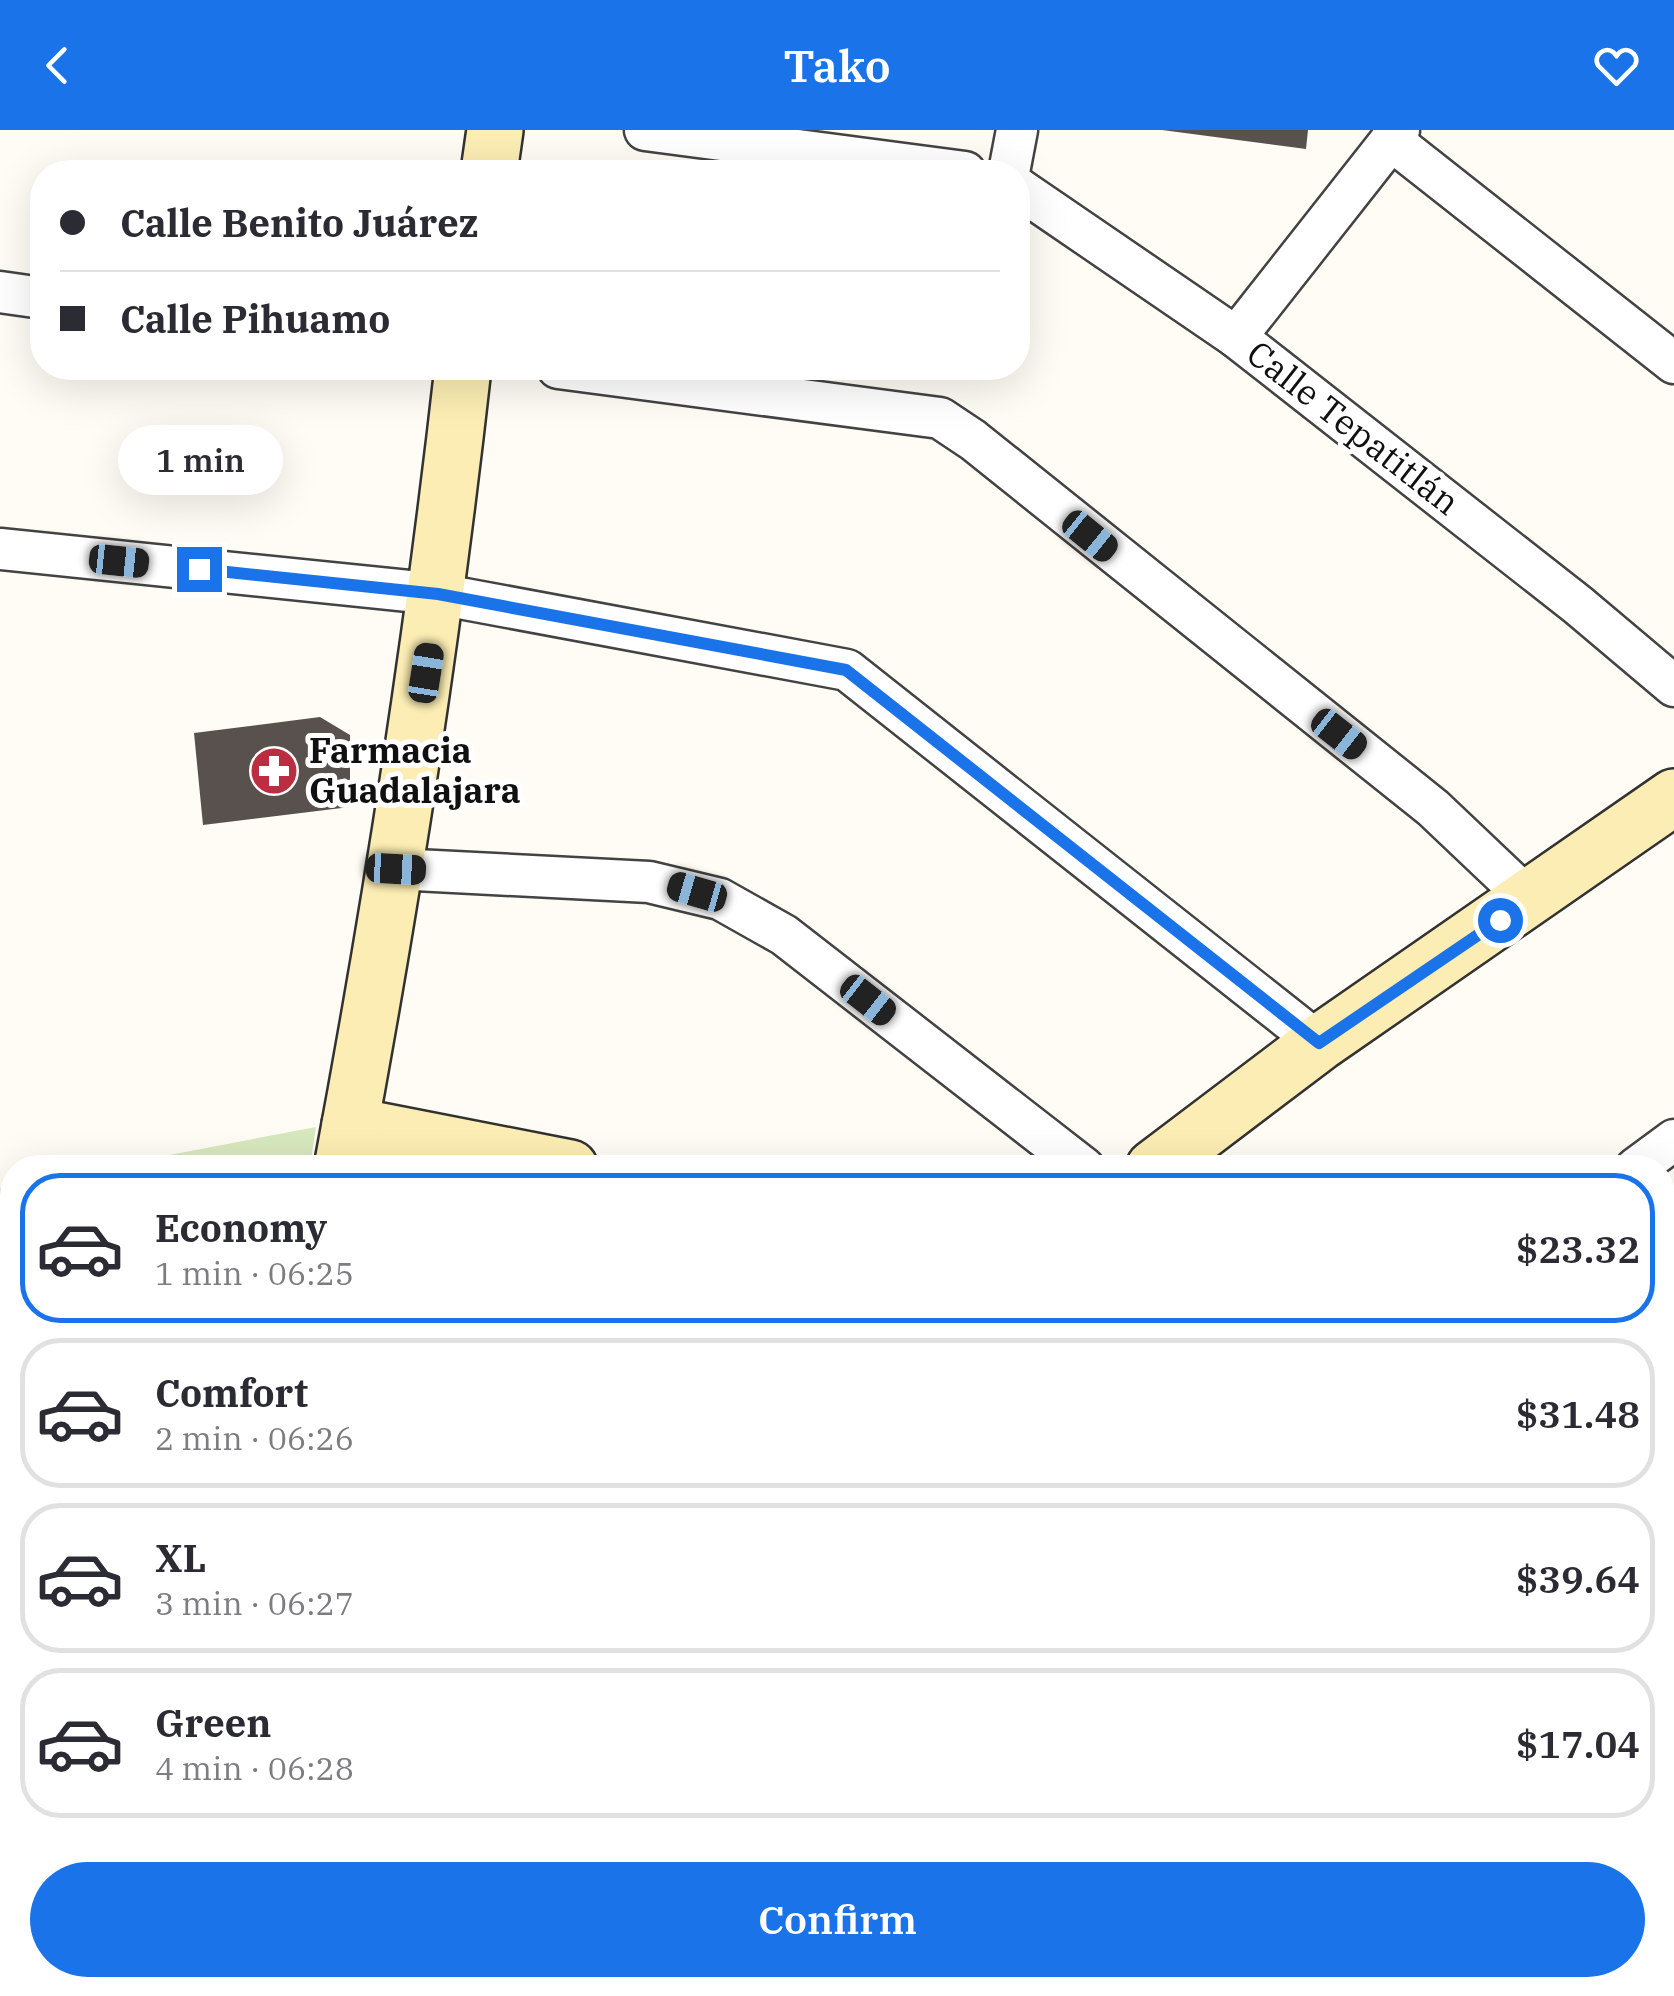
<!DOCTYPE html>
<html lang="en">
<head>
<meta charset="utf-8">
<style>
  body { margin:0; font-family:"IBM Plex Serif",serif; background:#f2f2f3; color:#2b2b33; height:100vh; display:flex; flex-direction:column; font-size:38px; white-space:nowrap }
  * { box-sizing:border-box; margin:0 }
  p { font-size:32px; color:#7c7c81 }
  .icon { flex:none; width:55px; height:55px; fill:none; stroke:currentColor; stroke-width:2; stroke-linecap:round; stroke-linejoin:round }
  .map { position:relative; flex:1; overflow:hidden }
  .side { position:absolute; left:0px; top:1025px; width:1675px; height:842px; display:flex; flex-direction:column; background:#fff; border-radius:40px 40px 0 0; box-shadow:0 10px 40px #0002 }
  .side>* { flex:none }
  .top-card { position:absolute; left:30px; top:30px; width:1000px; height:220px; border-radius:40px; box-shadow:0 10px 40px #0002; display:grid; align-content:center; height:220px; padding:0 30px; background:#fff }
  .end { position:absolute; width:45px; height:45px; margin:-22px; border:12px solid #1a73e8; background:#fff; box-shadow:0 0 0 5px #fff }
  .from { border-radius:50% }
  .bubble { position:absolute; height:70px; border-radius:35px; background:#fff; box-shadow:0 10px 40px #0002; font-size:32px; font-weight:600; line-height:70px; text-align:center }
  .car { position:absolute; width:30px; height:60px; margin:-30px -15px; border-radius:12px; box-shadow:0 0 8px 2px #0007; background:linear-gradient(#222 24%,#8ab4d8 0 40%,#222 0 76%,#8ab4d8 0 86%,#222 0) }
  .top-card b { display:flex; align-items:center; gap:35px; height:95px; font-size:38px }
  .top-card b+b { border-top:2px solid #e1e1e2 }
  .top-card i { width:25px; height:25px; background:#2b2b33 }
  ul { padding:18px 0 0; list-style:none }
  li { display:flex; align-items:center; gap:30px; height:150px; margin:0 20px 15px; padding:0 10px; border:5px solid #e1e1e2; border-radius:40px }
  li div { flex:1 }
  li b { display:block; font-size:38px }
  li em { font-style:normal; font-weight:600 }
  li.active { border-color:#1a73e8 }
  li>.icon { width:90px; height:90px; stroke-width:1.5 }
  .button { display:flex; gap:20px; margin-top:auto; padding:20px 30px }
  .button a { flex:1; height:115px; border-radius:60px; background:#1a73e8; color:#fff; font-size:40px; font-weight:600; line-height:115px; text-align:center }
  header { display:flex; justify-content:space-between; align-items:center; height:130px; padding:0 30px; background:#1a73e8; color:#fff; font-size:45px; font-weight:600 }
  .map>svg:first-child { display:block }
</style>
</head>
<body>
<header><svg class="icon" aria-label="back" viewBox="0 0 24 24"><path d="M15 5l-7 7 7 7"/></svg>Tako<svg class="icon" aria-label="heart" viewBox="0 0 24 24"><path d="M12 20l-8-8c-3-5 5-10 8-4 3-6 11-1 8 4z"/></svg></header>
<div class="map">
<svg width="1674" height="1866" viewBox="0 0 1674 1866">
  <rect width="100%" height="100%" fill="#fefcf4"/>
  <g fill="#d8e8be">
    <polygon points="316,997 310,1037 106,1037"/>
    <polygon points="12,1056 12,1834 0,1838 0,1058"/>
    <polygon points="1663,1304 1674,1306 1674,1604 1663,1605"/>
    <polygon points="277,1855 885,1855 868,1866 283,1866"/>
  </g>
  <g fill="none" stroke-linecap="round" stroke-linejoin="round">
    <g stroke="#459fc8" stroke-width="10">
      <polyline points="0,1364 12,1374"/>
      <polyline points="1662,1531 1674,1531"/>
    </g>
  </g>
  <g fill="#59514d">
    <polygon points="1162,0 1308,0 1306,19"/>
    <polygon points="320,587 350,605 350,677 203,695 194,603"/>
  </g>
  <g fill="none" stroke-linecap="round" stroke-linejoin="round">
    <g stroke="#434343" stroke-width="45">
      <g id="street">
        <polyline points="645,0 965,42"/>
        <polyline points="1391,10 1674,233"/>
        <polyline points="1009,42 1017,0"/>
        <polyline points="1018,58 1236,207 1578,475 1674,556"/>
        <polyline points="0,162 42,168"/>
        <polyline points="1236,207 1399,0"/>
        <polyline points="558,238 940,288 973,310 1433,678 1530,770"/>
        <polyline points="0,419 438,464 847,540 1319,913"/>
        <polyline points="396,739 649,752 720,769 784,805 1084,1038"/>
        <polyline points="1636,1038 1674,1010"/>
        <polyline points="1662,1274 1674,1275"/>
        <polyline points="1662,1648 1674,1666"/>
        <polyline points="238,1855 241,1866"/>
        <polyline points="1046,1855 1052,1866"/>
        <polyline points="1487,1855 1494,1866"/>
        <polyline points="76,1866 104,1859 136,1866"/>
        <polyline points="975,1866 993,1855"/>
      </g>
    </g>
    <g stroke="#323232" stroke-width="60">
      <g id="secondary">
        <polyline points="489,42 495,0"/>
        <polyline points="350,995 570,1038"/>
        <path d="M342,1038C392,772 433,506 463,238"/>
        <polyline points="1154,1038 1319,913 1674,667"/>
        <polyline points="104,1859 108,1855"/>
      </g>
    </g>
    <use href="#street" stroke="#fff" stroke-width="40"/>
    <use href="#secondary" stroke="#fbedb3" stroke-width="55"/>
  </g>
  <g fill="none" stroke-linecap="round" stroke-linejoin="round">
    <polyline stroke="#1a73e8" stroke-width="12" points="199,439 438,464 846,540 1319,913 1500,790"/>
  </g>
  <defs>
    <g id="pharmacy-disc" transform="scale(2.5)"><circle r="9.5" fill="#bb2e41" stroke="#fff"/><path d="M-2-6h4v4h4v4h-4v4h-4v-4h-4v-4h4Z" fill="#fff"/></g>
  </defs>
  <g fill-rule="evenodd">
    <use href="#pharmacy-disc" x="274" y="641"/>
  </g>
  <g text-anchor="middle" stroke-width="10" stroke-linejoin="round" paint-order="stroke">
    <g font-size="35" fill="#101010" stroke="#fff">
      <text transform="translate(1353 298) rotate(38)" y="12">Calle Tepatitlán</text>
    </g>
    <g font-size="35" font-weight="bold" fill="#101010" stroke="#fff" text-anchor="start">
      <text x="309" y="633">Farmacia<tspan x="309" dy="40">Guadalajara</tspan></text>
    </g>
  </g>
</svg>
<i class="end from" style="left:1500px;top:790px"></i>
<i class="end" style="left:199px;top:439px"></i>
<div class="bubble" style="left:118px;top:295px;width:165px">1 min</div>
<i class="car" style="left:1090px;top:406px;rotate:129deg"></i>
<i class="car" style="left:119px;top:431px;rotate:96deg"></i>
<i class="car" style="left:426px;top:543px;rotate:9deg"></i>
<i class="car" style="left:1339px;top:604px;rotate:128deg"></i>
<i class="car" style="left:396px;top:739px;rotate:93deg"></i>
<i class="car" style="left:697px;top:762px;rotate:286deg"></i>
<i class="car" style="left:868px;top:870px;rotate:128deg"></i>
<div class="top-card">
<b><i class="from"></i>Calle Benito Juárez</b>
<b><i></i>Calle Pihuamo</b>
</div>
<section class="side">
<ul>
<li class="active"><svg class="icon" aria-label="car" viewBox="0 0 24 24"><path d="M5 17H2v-5l4-1 3-4h7l3 4 3 1v5h-3M9 17h6M6 11h13"/><circle cx="7" cy="17" r="2"/><circle cx="17" cy="17" r="2"/></svg><div><b>Economy</b><p>1 min · 06:25</p></div><em>$23.32</em></li>
<li><svg class="icon" aria-label="car" viewBox="0 0 24 24"><path d="M5 17H2v-5l4-1 3-4h7l3 4 3 1v5h-3M9 17h6M6 11h13"/><circle cx="7" cy="17" r="2"/><circle cx="17" cy="17" r="2"/></svg><div><b>Comfort</b><p>2 min · 06:26</p></div><em>$31.48</em></li>
<li><svg class="icon" aria-label="car" viewBox="0 0 24 24"><path d="M5 17H2v-5l4-1 3-4h7l3 4 3 1v5h-3M9 17h6M6 11h13"/><circle cx="7" cy="17" r="2"/><circle cx="17" cy="17" r="2"/></svg><div><b>XL</b><p>3 min · 06:27</p></div><em>$39.64</em></li>
<li><svg class="icon" aria-label="car" viewBox="0 0 24 24"><path d="M5 17H2v-5l4-1 3-4h7l3 4 3 1v5h-3M9 17h6M6 11h13"/><circle cx="7" cy="17" r="2"/><circle cx="17" cy="17" r="2"/></svg><div><b>Green</b><p>4 min · 06:28</p></div><em>$17.04</em></li>
</ul>
<div class="button"><a>Confirm</a></div>
</section>
</div>
</body>
</html>
